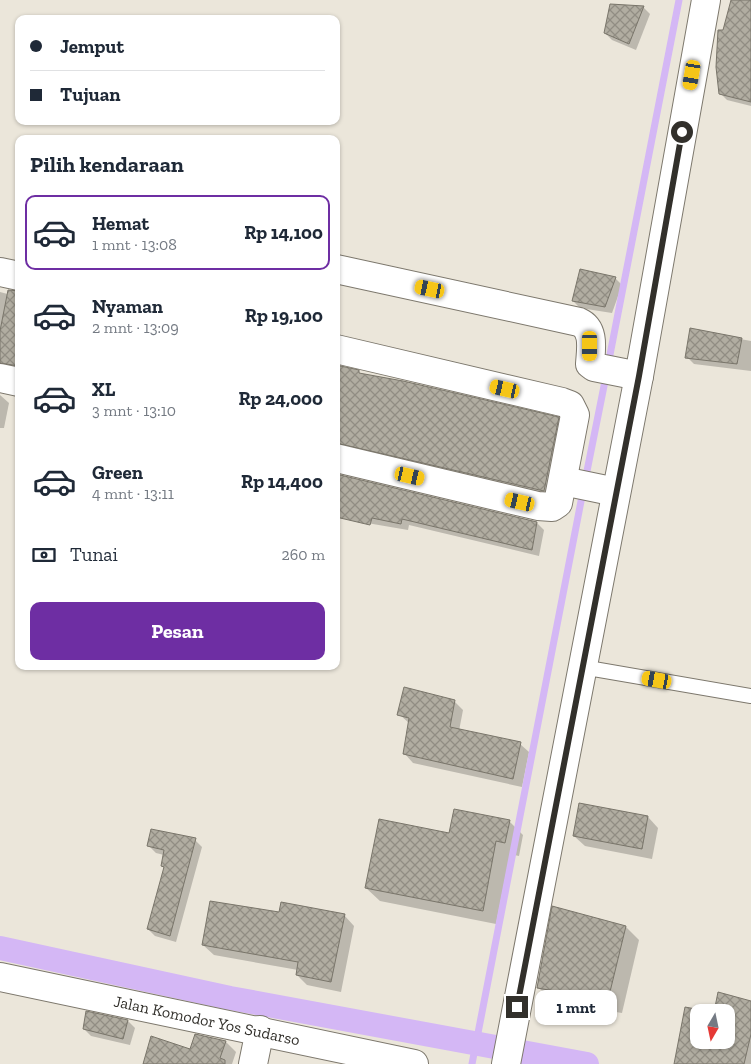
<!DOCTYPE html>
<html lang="id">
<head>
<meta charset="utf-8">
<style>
  body { margin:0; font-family:"Zilla Slab",serif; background:#f2f2f3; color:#1f2937; height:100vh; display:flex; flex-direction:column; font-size:19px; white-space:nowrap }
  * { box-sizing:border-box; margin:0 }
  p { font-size:16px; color:#747a83 }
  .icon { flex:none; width:28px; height:28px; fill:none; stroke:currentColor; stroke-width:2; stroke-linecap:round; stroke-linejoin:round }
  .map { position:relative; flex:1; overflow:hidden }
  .side { position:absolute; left:15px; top:135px; width:325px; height:535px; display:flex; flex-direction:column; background:#fff; border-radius:10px; box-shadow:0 1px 4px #0004 }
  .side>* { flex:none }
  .banner { position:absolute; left:15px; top:15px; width:325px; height:110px; border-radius:10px; box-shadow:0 1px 4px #0004; display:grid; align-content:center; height:110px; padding:0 15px; background:#fff }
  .needle { width:32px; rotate:189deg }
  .fabs { position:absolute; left:690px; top:1004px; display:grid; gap:10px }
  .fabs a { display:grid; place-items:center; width:45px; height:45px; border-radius:10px; background:#fff; box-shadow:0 1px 4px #0004; font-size:25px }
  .end { position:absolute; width:22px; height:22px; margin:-11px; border:6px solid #32302b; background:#fff; box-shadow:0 0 0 2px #fff }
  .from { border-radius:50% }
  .bubble { position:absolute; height:35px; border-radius:10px; background:#fff; box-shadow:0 1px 4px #0004; font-size:16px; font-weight:800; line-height:35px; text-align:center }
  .car { position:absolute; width:15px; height:30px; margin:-15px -8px; border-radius:6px; box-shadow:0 0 4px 1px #0007; background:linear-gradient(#f5c518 24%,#345 0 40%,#f5c518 0 76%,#345 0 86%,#f5c518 0) }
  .banner b { display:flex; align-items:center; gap:18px; height:48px; font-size:19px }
  .banner b+b { border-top:1px solid #e0e1e3 }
  .banner i { width:12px; height:12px; background:#1f2937 }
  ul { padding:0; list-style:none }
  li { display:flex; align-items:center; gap:15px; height:75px; margin:0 10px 8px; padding:0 5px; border:2px solid transparent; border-radius:10px }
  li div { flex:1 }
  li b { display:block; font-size:19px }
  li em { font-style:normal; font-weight:800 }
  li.selected { border-color:#6e2ea3 }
  li>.icon { width:45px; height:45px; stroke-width:1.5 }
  h2 { padding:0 15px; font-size:22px; line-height:60px }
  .pay { display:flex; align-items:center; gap:12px; height:55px; padding:0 15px; font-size:19px }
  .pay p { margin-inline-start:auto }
  .primary-button { display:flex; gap:10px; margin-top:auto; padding:10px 15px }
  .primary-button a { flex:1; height:58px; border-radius:10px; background:#6e2ea3; color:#fff; font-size:20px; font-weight:800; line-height:58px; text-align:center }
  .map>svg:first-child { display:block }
</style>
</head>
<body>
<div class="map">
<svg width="751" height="1064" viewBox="0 0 751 1064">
  <defs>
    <pattern id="building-cross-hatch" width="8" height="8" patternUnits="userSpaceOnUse" patternTransform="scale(1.25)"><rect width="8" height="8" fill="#b1ada1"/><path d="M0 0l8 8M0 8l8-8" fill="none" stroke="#918d83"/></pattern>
  </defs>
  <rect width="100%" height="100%" fill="#ebe6da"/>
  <g fill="#0003">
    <polygon points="732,0 751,0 751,106 727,100 720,93 724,32"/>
    <polygon points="643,7 650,14 636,50 612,40 605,33"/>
    <polygon points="615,278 622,285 612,313 580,308 573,301"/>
    <polygon points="0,292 19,297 19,372 0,371"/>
    <polygon points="691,330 751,341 751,371 694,364 687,357"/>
    <polygon points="336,367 359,372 362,375 558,419 565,426 551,497 336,451"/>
    <polygon points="0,395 9,403 4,428 0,428"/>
    <polygon points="336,503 537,523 544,530 539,556 409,525 408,530 367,523"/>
    <polygon points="454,701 463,710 459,731 520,744 529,752 522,787 413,763 405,754 410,724 399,714"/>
    <polygon points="648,817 658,828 652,859 585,846 574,836"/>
    <polygon points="509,821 523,835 519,856 510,854 496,924 380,901 366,888 450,834"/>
    <polygon points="195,840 202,847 176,942 155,936 148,929 165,869 162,866 164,855 156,853 149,846"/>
    <polygon points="344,915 354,926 341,992 307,985 297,975 298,970 214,955 203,945"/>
    <polygon points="626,927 639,940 622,1013 552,1001 538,987"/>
    <polygon points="719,994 751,1003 751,1064 675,1064 686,1008 706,1012 699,1012 699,1040 726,1040 726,1012 716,1012"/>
    <polygon points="87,1013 128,1021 135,1028 130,1045 91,1036 84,1029"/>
    <polygon points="226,1042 236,1052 232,1064 144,1064"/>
  </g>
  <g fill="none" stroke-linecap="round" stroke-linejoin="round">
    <g stroke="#d4b7f5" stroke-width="7">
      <polyline points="608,365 679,0"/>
      <polyline points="585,481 606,376"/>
      <polyline points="472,1064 583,491"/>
    </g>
    <polyline stroke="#d4b7f5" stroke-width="24" points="0,948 230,998 587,1064"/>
  </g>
  <g fill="url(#building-cross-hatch)" stroke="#79756a">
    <polygon points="731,0 751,0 751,102 719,94 716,67 718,30 723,30"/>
    <polygon points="610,4 644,6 629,44 604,33"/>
    <polygon points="580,269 616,277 605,307 572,301"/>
    <polygon points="8,290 19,291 19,366 0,363 0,331"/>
    <polygon points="690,328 742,338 737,364 685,358"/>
    <polygon points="336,365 359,370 359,373 403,381 559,417 544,491 336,443"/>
    <polygon points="336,474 537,522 532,550 402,519 401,524 372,518 370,525 336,517"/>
    <polygon points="404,687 455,700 450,727 521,742 513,779 403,754 409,718 397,715"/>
    <polygon points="579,803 648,816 642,849 573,836"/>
    <polygon points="454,809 510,820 505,843 496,841 483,911 365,888 379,819 449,833"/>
    <polygon points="151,829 196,838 170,936 147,929 164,867 161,866 164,850 147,846"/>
    <polygon points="210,901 279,912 281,902 345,914 331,982 296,975 298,962 202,945"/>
    <polygon points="552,906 626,926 608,1000 537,988"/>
    <polygon points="718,992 751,1001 751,1034 744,1064 674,1064 685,1007 712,1012 699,1012 699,1040 726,1040 726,1012 714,1012"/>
    <polygon points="86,1011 128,1020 123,1039 83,1029"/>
    <polygon points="195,1034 226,1041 220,1058 225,1060 225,1064 143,1064 151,1036 190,1049"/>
  </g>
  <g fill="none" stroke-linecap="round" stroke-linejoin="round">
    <g stroke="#7d786d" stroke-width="16">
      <polyline id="lane" points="582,667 751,696"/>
    </g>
    <g stroke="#7d786d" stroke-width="30">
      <g id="street">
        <path d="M336,269L579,322C595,329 591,349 590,364L594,367L639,376"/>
        <polyline points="0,272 19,276"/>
        <polyline points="336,349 562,402 570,405 575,415 558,503 552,507 538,506 336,458"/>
        <polyline points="0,378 19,382"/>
        <polyline points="563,481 616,492"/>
        <polyline points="253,1064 260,1030"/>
        <polyline points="506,1064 639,376 706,0"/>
      </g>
    </g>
    <g stroke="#7d786d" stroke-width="30">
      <polyline id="secondary" points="0,977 414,1064"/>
    </g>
    <use href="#lane" stroke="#fff" stroke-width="14"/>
    <use href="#street" stroke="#fff" stroke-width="28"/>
    <use href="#secondary" stroke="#fff" stroke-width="28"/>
  </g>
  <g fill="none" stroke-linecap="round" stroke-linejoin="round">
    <polyline stroke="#32302b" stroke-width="6" points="517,1007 639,376 682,132"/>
  </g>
  <g text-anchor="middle" stroke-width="4.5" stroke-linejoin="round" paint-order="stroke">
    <g font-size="16" fill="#32302b" stroke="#fff">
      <text transform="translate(207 1020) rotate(12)" y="6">Jalan Komodor Yos Sudarso</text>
    </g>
  </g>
</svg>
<div class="fabs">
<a><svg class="needle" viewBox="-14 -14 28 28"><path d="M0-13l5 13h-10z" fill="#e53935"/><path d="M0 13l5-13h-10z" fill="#747a83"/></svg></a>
</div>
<i class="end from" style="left:682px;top:132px"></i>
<i class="end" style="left:517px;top:1007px"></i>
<div class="bubble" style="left:535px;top:990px;width:82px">1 mnt</div>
<i class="car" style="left:692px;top:75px;rotate:190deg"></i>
<i class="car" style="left:430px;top:289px;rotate:282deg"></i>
<i class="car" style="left:590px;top:346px;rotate:180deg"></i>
<i class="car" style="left:505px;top:389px;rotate:283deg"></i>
<i class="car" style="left:410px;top:476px;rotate:103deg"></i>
<i class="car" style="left:520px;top:502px;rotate:283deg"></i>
<i class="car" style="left:657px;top:680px;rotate:280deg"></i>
<div class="banner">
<b><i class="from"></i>Jemput</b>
<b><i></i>Tujuan</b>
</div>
<section class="side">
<h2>Pilih kendaraan</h2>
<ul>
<li class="selected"><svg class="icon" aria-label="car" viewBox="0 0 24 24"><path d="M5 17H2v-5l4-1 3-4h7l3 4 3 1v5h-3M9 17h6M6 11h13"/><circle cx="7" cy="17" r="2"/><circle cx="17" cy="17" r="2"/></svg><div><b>Hemat</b><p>1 mnt · 13:08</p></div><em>Rp 14,100</em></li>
<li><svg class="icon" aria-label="car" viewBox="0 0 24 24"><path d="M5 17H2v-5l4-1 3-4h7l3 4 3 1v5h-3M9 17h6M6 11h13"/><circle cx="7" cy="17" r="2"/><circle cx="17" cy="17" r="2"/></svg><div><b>Nyaman</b><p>2 mnt · 13:09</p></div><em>Rp 19,100</em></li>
<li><svg class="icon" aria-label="car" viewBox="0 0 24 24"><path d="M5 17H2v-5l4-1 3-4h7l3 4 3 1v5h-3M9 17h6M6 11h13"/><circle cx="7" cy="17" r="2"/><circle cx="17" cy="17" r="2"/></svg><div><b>XL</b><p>3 mnt · 13:10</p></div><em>Rp 24,000</em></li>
<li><svg class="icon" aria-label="car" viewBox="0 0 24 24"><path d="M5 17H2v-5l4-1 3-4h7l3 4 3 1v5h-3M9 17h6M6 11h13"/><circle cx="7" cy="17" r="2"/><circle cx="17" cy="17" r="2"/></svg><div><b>Green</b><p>4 mnt · 13:11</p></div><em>Rp 14,400</em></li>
</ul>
<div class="pay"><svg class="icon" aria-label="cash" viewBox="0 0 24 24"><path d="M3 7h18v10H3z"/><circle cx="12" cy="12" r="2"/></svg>Tunai<p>260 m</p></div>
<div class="primary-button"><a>Pesan</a></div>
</section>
</div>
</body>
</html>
